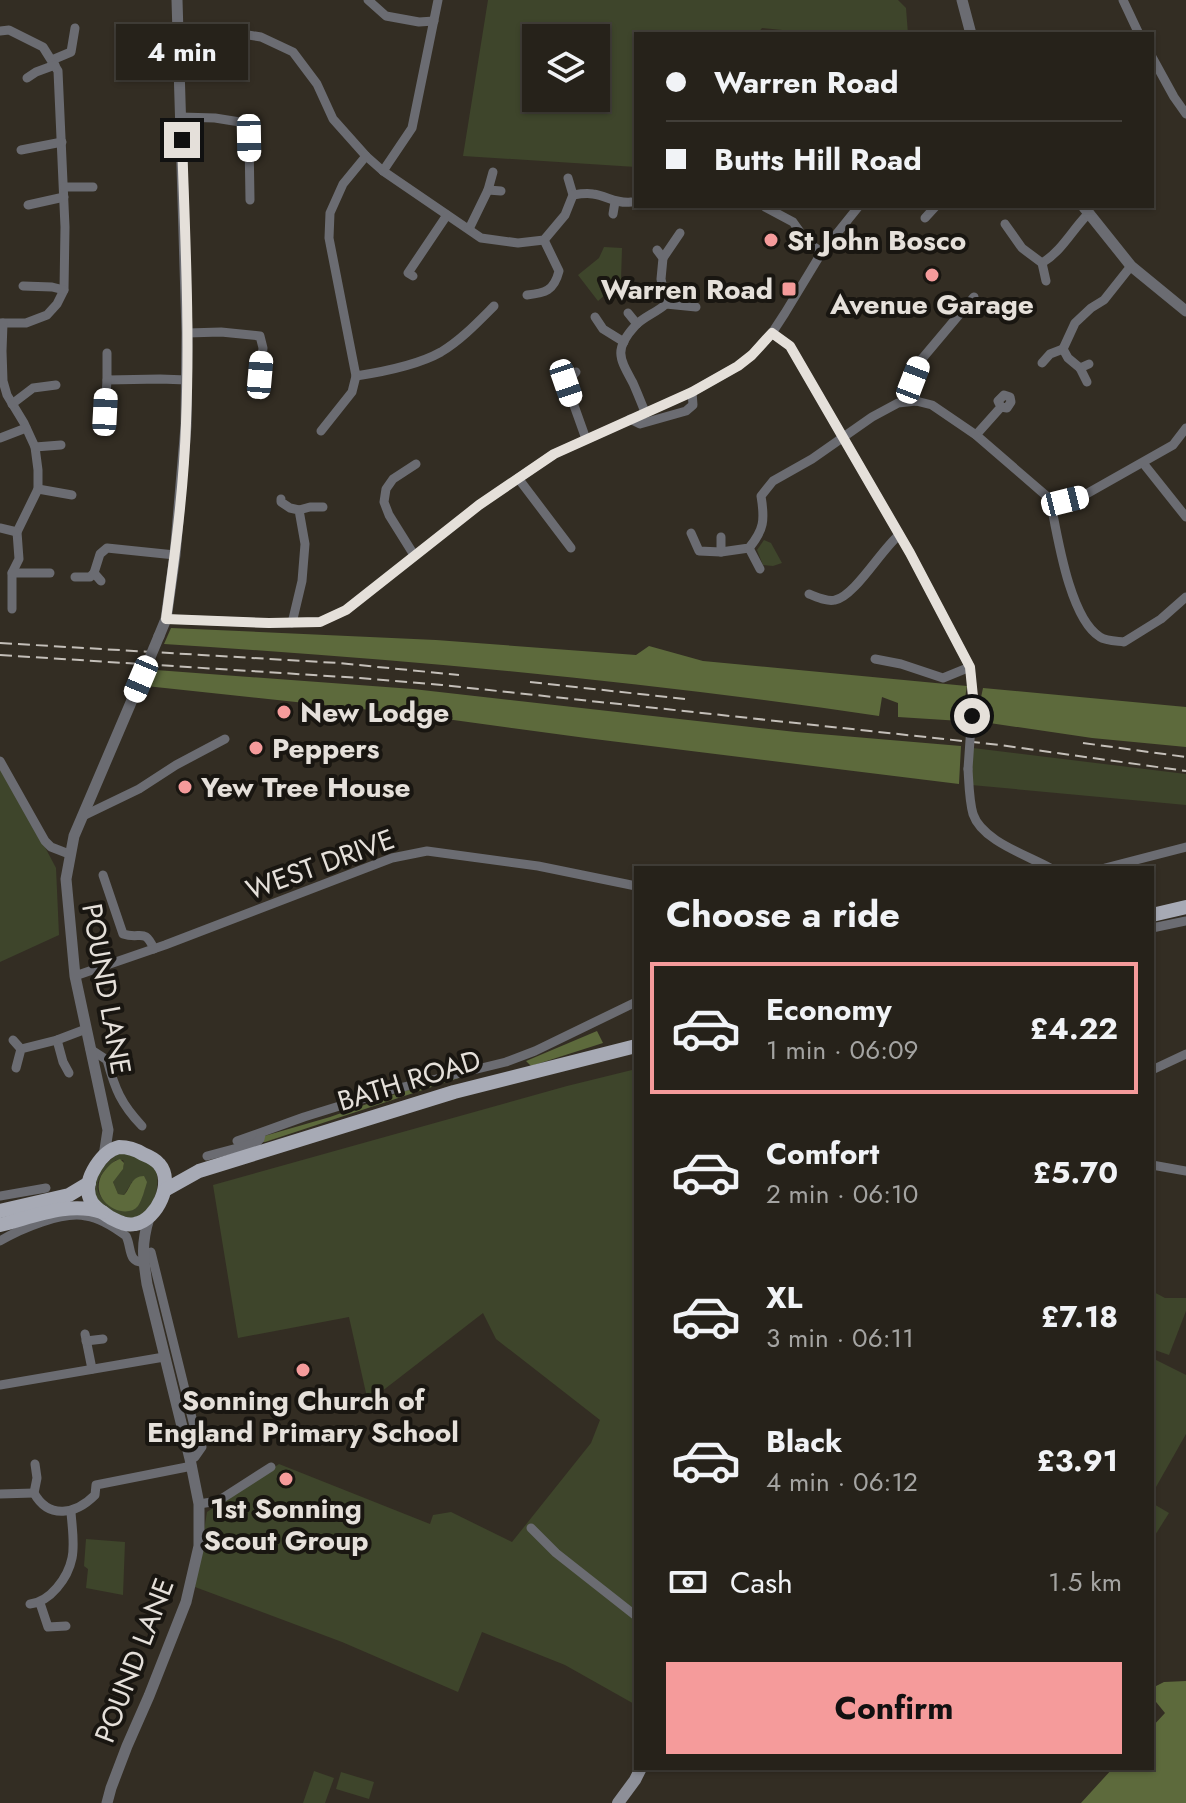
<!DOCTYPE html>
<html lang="en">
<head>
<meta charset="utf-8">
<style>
  body { margin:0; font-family:Jost,sans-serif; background:#322f27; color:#f1f3f6; height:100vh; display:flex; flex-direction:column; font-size:30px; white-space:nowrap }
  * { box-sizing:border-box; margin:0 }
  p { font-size:26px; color:#a4a4a2 }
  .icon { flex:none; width:44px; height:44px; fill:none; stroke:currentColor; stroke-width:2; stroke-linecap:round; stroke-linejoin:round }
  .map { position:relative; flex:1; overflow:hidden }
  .drawer { position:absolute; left:634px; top:866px; width:520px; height:904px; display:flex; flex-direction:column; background:#26221a; border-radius:0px; box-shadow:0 2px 6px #0004,0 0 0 2px #423f39 }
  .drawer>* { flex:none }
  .banner { position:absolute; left:634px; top:32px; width:520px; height:176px; border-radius:0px; box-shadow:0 2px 6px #0004,0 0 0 2px #423f39; display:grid; align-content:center; height:176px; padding:0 32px; background:#26221a }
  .buttons { position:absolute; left:522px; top:24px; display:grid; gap:16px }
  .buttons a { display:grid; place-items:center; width:88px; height:88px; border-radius:0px; background:#26221a; box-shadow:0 2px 6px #0004,0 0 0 2px #423f39; font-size:40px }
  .end { position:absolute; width:36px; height:36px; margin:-18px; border:10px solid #e5e0da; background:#111; box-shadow:0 0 0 4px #111 }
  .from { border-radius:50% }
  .bubble { position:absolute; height:56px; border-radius:0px; background:#26221a; box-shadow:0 2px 6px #0004,0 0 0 2px #423f39; font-size:26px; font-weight:700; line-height:56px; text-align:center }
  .car { position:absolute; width:24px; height:48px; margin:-24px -12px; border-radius:10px; box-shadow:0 0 6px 2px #0007; background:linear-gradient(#fff 24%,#345 0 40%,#fff 0 76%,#345 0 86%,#fff 0) }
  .banner b { display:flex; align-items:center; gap:28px; height:76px; font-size:30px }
  .banner b+b { border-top:2px solid #423f39 }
  .banner i { width:20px; height:20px; background:#f1f3f6 }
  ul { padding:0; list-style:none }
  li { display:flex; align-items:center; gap:24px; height:132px; margin:0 16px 12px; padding:0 16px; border:4px solid transparent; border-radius:0px }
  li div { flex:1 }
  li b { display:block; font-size:30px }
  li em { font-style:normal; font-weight:700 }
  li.current { border-color:#f59b9b }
  li>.icon { width:72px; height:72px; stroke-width:1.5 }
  h2 { padding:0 32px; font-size:36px; line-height:96px }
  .pay { display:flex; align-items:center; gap:20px; height:88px; padding:0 32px; font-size:30px }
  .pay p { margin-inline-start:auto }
  .primary-button { display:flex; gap:16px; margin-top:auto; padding:16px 32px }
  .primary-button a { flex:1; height:92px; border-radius:0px; background:#f59b9b; color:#111; font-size:32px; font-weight:700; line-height:92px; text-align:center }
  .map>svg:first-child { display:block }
</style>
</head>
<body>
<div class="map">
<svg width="1186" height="1803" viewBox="0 0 1186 1803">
  <rect width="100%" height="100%" fill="#332d23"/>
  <g fill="#3e452b" fill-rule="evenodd">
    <path d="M488,0H898L906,8L908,34H822L762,28L757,34H636V167L463,156ZM536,38H596V98H536Z"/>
    <polygon points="604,247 622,248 621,281 598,301 578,275 599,258"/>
    <polygon points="764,540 771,543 782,563 773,566 763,565 757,550"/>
    <polygon points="973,748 1186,774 1186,805 971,785"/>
    <polygon points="0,769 18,796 56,868 59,935 0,962"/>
    <polygon points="636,1069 636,1705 565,1665 482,1632 458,1692 342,1642 195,1587 207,1512 279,1464 430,1524 433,1515 451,1512 512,1542 591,1443 600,1420 496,1339 483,1313 368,1402 349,1317 238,1338 213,1185 567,1086"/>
    <path d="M120,1152L142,1159L157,1170C159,1194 155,1205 135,1220L113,1213L95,1199C94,1174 102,1166 120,1152ZM116,1160H123C127,1168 117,1175 113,1182L118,1194L124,1195L132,1182L145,1189L138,1205L123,1211C92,1200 89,1180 116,1160Z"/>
    <polygon points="1152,1291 1165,1298 1186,1298 1186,1311 1169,1355 1152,1349"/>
    <polygon points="1152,1358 1186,1375 1186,1434 1152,1494"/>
    <polygon points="1152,1503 1169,1513 1152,1540"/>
    <polygon points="86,1539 125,1542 123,1595 86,1588 88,1569 84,1566"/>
    <polygon points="314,1771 334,1778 325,1803 303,1803"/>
    <polygon points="341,1772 374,1782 369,1799 336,1789"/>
  </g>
  <g fill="#5d6a3c">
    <path d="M171,628L436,640L636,655L649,646L703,661L967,686L961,721L898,717V703L882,697L879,716C642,681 403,659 164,644Z"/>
    <polygon points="156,670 413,689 796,732 961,746 959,784 586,738 417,715 146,686"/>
    <polygon points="983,688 1186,707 1186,747 1092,738 976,721"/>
    <polygon points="597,1031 603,1043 531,1066 526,1061"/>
    <polygon points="468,1075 265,1142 244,1142 330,1117 401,1092"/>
    <path d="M120,1159L124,1163L123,1169L113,1182L118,1194L124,1195C131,1188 131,1176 144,1176L147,1182C145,1189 142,1200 138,1206C126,1221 89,1203 101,1176C106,1168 111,1162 120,1159Z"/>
    <polygon points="1186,1681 1186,1803 1081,1803 1113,1768 1152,1768 1152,1727 1165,1713 1152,1697 1152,1688 1164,1682"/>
  </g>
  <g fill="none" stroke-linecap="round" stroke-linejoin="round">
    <g stroke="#6b6c72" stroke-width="9">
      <polyline points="368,0 386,16 419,22 434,21"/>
      <polyline points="1123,0 1139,34"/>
      <polyline points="0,31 9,30 43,47 58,71 65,227 64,290 57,304 47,315 26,323 0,323"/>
      <polyline points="179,38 230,32 261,37 293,52 317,84 333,119 366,156 383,171 481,238 518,243 544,240 565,215 573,195 568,178"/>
      <polyline points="1152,57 1174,97 1186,114"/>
      <polyline points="52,60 71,52 75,28"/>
      <polyline points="27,78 36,72 55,65"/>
      <polyline points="181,117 215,118 246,123 249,138 250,200"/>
      <polyline points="21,150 62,142"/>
      <path d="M366,156L343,184L330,213L329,238L356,376C382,372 418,365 441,352C461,340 478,322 494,306"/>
      <polyline points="383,171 412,128 438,0"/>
      <polyline points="64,187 93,187"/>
      <polyline points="488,190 501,191"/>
      <path d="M573,195C579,194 587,193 593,194C607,196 617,204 631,202"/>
      <polyline points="28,205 64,197"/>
      <polyline points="765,207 793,222 808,243 822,252"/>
      <polyline points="613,214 615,202"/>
      <polyline points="925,218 936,206"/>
      <polyline points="1005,224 1022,248 1042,263"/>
      <polyline points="469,229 488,190 493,172"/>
      <polyline points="663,258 680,233"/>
      <polyline points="413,276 408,273 447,215"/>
      <path d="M1046,281L1042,263C1062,251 1072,230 1088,214"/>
      <polyline points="23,286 52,287 64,290"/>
      <path d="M527,295C545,293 554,291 559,271L544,240"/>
      <polyline points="666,304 696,307"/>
      <polyline points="969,304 978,312"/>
      <polyline points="628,313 637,324"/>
      <polyline points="595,317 603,329 624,342"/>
      <polyline points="3,323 2,351 3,381 7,395 24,423 35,447 38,470 38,489 17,532 19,559 12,573 12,609"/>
      <polyline points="187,333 221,332 260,336 263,348 260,375"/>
      <polyline points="772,333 790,346 910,553 970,667 973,697"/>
      <polyline points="107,353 107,380 160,379 187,380"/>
      <polyline points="1042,363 1050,354 1063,349"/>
      <polyline points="1089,364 1080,368 1068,358 1063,349 1075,323 1091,308 1104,300 1131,266"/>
      <polyline points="1080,368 1087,382"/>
      <polyline points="556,376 566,383 586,439"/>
      <polyline points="566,383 576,372"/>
      <polyline points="916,401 913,380 921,360 974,297"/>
      <polyline points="12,404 33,388 56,385"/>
      <polyline points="105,412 107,380"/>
      <path d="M645,412C641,402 637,392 633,383C620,359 613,350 635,326C643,317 656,313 666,304L661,279L663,258L657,250"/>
      <polyline points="630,419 640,424 686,411 693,405 692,392"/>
      <polyline points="321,431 352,392 356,376"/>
      <polyline points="976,435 1001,407 1007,408 1011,402 1010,397 1004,395 998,401 1001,407"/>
      <polyline points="0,438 26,428"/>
      <polyline points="35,447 61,445"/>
      <polyline points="1143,463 1186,517"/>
      <polyline points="518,478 571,548"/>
      <polyline points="38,489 72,495"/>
      <polyline points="281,499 281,502 290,508 299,510 305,544 302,581 292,623"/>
      <path d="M1050,499C1057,533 1069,618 1100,637C1106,641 1117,641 1124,642L1161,619L1186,597"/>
      <polyline points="299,510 310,507 323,507"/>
      <polyline points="0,528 17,532"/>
      <path d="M691,533L699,551L721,552L749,548C764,530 765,520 761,496L773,481L812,459L872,417L898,403L916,401L932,405L976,435L1050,499L1065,501L1081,497L1173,445L1186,428"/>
      <polyline points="721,537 721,552"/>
      <polyline points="749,548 760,569"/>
      <polyline points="414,555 389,515 384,502 386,489 393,479 416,464"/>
      <polyline points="12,573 50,573"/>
      <polyline points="75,577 90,577 94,573"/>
      <polyline points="101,581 94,573 100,554 107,548 175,555"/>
      <path d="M809,594C817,597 827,602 835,600C854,597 881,550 899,535"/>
      <polyline points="166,619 269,623 320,622 346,610 479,505 554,454 692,392 738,366 752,355 772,333 785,313 822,252 859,206"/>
      <polyline points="875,659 901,664 943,678 970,667"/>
      <polyline points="0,761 45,841 51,847 69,854"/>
      <path d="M968,769C969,783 969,800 973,814C982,841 1027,855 1050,868"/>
      <polyline points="83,816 139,789 176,765 225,739"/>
      <polyline points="1105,868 1186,847"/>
      <path d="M103,875L123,934C141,940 144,927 154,949"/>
      <polyline points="1152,928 1186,921"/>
      <polyline points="75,976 165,945 392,858 427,851 538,866 636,886"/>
      <polyline points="13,1040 21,1049"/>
      <polyline points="57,1040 63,1062 69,1073"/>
      <path d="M90,1049L107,1060C115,1089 121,1104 142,1126"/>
      <polyline points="16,1068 21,1049 57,1040 86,1029"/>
      <polyline points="1152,1070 1186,1054"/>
      <polyline points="237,1141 304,1117 391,1090 506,1062 535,1051 636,1002"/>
      <polyline points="207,1156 256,1143 260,1139 261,1134"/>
      <polyline points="1152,1165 1186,1171"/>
      <polyline points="0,1196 46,1188"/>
      <path d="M0,1241C20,1229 62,1211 86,1216C100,1218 114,1227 126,1236C132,1247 127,1263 144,1262"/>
      <polyline points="151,1252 194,1426 202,1447 195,1457 190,1459"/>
      <polyline points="85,1334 92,1369"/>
      <polyline points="86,1341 103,1339"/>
      <polyline points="0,1385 164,1357"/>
      <path d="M35,1464L37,1478L34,1493C49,1520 76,1514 95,1495L96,1485L192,1466"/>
      <polyline points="0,1494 34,1493"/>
      <polyline points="199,1504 218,1501 271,1467"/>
      <polyline points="531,1528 556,1553 636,1616"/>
      <polyline points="40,1603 48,1627 66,1626"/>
      <path d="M30,1604C50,1602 68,1578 72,1558C75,1544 72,1527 71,1512"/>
    </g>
    <g stroke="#6b6c72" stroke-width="11">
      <polyline points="962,0 971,34"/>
      <polyline points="1083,206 1131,266 1186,311"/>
      <polyline points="159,636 166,619 175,555 186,426 187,333 177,0"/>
      <polyline points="104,1156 108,1130 75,976 66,879 74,836 141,679"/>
      <path d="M107,1803L111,1788L127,1746L149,1696L186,1602L199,1546V1504L190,1459L147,1284C143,1258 141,1244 149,1218"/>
    </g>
    <polyline stroke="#8d8f98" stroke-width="12" points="618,1803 635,1780 641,1768"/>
    <g stroke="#a7aab5" stroke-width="14">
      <polyline points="1152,915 1186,907"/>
      <path d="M119,1147C129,1147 135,1149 143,1154C148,1156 155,1159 159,1164C175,1182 157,1220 135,1224C126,1226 119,1222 111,1218C102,1212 92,1207 89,1196C84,1178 102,1151 119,1147Z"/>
      <polyline points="165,1190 199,1171 454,1092 636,1046"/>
      <polyline points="0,1211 69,1195 89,1183"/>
      <path d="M0,1225C33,1217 68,1201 102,1212"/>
    </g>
    <g stroke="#c4bfb9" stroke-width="2" stroke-dasharray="12 6" stroke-linecap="butt">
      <polyline points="0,643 338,663 459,675"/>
      <polyline points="0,655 360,678 442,685 1000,745 1186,771"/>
      <polyline points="530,682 685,699"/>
      <polyline points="1083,743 1186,757"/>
    </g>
    <polyline stroke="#6b6c72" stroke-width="9" points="968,769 973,697"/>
    <polyline stroke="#6b6c72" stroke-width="11" points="141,679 159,636"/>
  </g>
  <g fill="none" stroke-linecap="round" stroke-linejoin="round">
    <path stroke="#e5e0da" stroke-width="10" d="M182,140C185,234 190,329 186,423C184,488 175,554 166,619L269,623L320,622L346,610L479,505L554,454L692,392L738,366L752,355L772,333L790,346L910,553L970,667L973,697L972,716"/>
  </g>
  <g fill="#f59b9b" stroke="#191611" stroke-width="3">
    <circle cx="771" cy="240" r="8"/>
    <circle cx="932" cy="275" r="8"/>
    <rect x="781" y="281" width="16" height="16" rx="4"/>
    <circle cx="284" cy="712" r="8"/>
    <circle cx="256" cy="748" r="8"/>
    <circle cx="185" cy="787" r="8"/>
    <circle cx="303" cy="1370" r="8"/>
    <circle cx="286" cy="1479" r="8"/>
  </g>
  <g text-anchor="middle" stroke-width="8" stroke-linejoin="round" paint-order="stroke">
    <g font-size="28" font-weight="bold" fill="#e5e0da" stroke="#191611" text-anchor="start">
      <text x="787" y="250">St John Bosco</text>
      <text x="773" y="299" text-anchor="end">Warren Road</text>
      <text x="932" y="314" text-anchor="middle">Avenue Garage</text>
      <text x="300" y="722">New Lodge</text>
      <text x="272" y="758">Peppers</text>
      <text x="201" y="797">Yew Tree House</text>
      <text x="303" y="1410" text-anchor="middle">Sonning Church of<tspan x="303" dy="32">England Primary School</tspan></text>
      <text x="286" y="1518" text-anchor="middle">1st Sonning<tspan x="286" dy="32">Scout Group</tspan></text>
    </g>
    <g font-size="28" fill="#e5e0da" stroke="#191611">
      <text transform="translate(320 864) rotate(-20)" y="10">WEST DRIVE</text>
      <text transform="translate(107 989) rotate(80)" y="10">POUND LANE</text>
      <text transform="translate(409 1080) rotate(-17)" y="10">BATH ROAD</text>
      <text transform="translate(134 1660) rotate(-69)" y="10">POUND LANE</text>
    </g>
  </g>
</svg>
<div class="buttons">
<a><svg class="icon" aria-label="layers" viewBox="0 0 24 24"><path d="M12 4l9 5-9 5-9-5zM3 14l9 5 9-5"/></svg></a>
</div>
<i class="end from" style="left:972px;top:716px"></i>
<i class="end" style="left:182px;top:140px"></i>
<div class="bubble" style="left:116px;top:24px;width:132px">4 min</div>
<i class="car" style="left:249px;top:138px;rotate:179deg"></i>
<i class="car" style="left:260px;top:375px;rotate:5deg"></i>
<i class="car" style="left:913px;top:380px;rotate:21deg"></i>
<i class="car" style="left:566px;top:383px;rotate:161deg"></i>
<i class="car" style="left:105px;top:412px;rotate:3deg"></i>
<i class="car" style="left:1065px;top:501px;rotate:76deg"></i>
<i class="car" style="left:141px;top:679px;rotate:203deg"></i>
<div class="banner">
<b><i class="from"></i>Warren Road</b>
<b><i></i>Butts Hill Road</b>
</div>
<section class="drawer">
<h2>Choose a ride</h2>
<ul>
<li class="current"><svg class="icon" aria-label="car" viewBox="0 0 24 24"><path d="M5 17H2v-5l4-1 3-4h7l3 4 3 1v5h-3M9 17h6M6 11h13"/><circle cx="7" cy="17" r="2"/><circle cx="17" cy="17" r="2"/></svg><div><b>Economy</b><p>1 min · 06:09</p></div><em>£4.22</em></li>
<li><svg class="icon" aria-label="car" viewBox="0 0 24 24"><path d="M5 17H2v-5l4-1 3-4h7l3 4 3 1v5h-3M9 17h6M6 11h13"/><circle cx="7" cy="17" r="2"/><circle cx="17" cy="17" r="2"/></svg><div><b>Comfort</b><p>2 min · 06:10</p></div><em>£5.70</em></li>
<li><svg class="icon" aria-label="car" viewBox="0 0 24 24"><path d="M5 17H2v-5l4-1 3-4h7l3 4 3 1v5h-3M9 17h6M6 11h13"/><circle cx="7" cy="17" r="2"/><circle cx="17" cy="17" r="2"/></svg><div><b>XL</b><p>3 min · 06:11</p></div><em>£7.18</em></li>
<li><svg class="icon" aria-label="car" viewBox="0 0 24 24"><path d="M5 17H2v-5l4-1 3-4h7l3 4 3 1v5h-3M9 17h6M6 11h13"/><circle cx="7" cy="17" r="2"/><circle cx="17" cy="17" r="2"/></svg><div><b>Black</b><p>4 min · 06:12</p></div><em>£3.91</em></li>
</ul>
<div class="pay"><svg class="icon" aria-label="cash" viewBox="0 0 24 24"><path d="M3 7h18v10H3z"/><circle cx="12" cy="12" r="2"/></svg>Cash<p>1.5 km</p></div>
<div class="primary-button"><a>Confirm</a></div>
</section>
</div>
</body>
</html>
